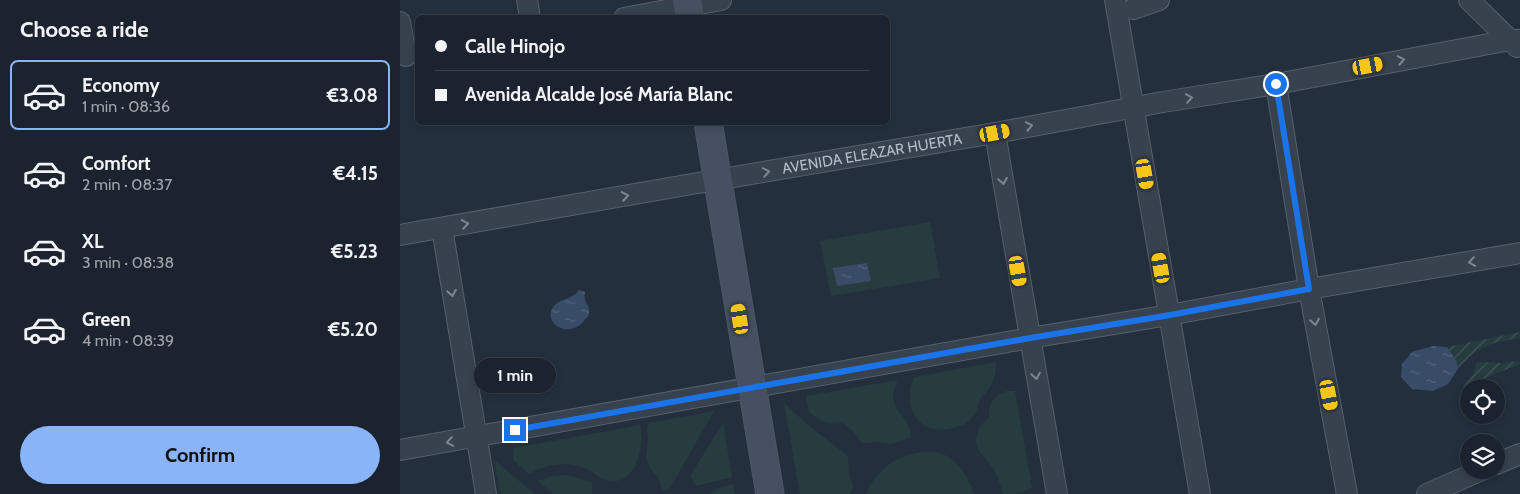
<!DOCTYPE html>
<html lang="en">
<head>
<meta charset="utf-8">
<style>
  body { margin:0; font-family:Cabin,sans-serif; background:#282f3a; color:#f1f3f6; height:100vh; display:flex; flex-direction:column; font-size:19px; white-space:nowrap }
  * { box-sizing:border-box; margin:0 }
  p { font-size:16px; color:#a0a4aa }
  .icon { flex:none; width:28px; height:28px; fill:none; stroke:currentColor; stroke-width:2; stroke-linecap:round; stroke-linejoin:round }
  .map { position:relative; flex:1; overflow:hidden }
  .panel { display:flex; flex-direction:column; background:#1b232e; width:400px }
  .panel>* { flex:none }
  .guide { position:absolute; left:15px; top:15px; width:475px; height:110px; border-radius:8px; box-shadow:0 2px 8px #0003,0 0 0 1px #39404a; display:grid; align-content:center; height:110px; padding:0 20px; background:#1b232e }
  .buttons { position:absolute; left:1060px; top:379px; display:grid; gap:10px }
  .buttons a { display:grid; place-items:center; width:45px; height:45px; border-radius:50%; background:#1b232e; box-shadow:0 2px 8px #0003,0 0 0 1px #39404a; font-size:25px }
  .end { position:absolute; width:22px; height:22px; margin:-11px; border:6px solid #1a73e8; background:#fff; box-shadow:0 0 0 2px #fff }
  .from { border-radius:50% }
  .bubble { position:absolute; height:35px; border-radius:18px; background:#1b232e; box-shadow:0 2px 8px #0003,0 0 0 1px #39404a; font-size:16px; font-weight:800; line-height:35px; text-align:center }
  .car { position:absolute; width:15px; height:30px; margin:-15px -8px; border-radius:6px; box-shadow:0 0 4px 1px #0007; background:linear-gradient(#f5c518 24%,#345 0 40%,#f5c518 0 76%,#345 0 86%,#f5c518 0) }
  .guide b { display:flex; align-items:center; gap:18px; height:48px; font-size:19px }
  .guide b+b { border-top:1px solid #39404a }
  .guide i { width:12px; height:12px; background:#f1f3f6 }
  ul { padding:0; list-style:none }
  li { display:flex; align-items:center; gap:15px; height:70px; margin:0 10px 8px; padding:0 10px; border:2px solid transparent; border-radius:8px }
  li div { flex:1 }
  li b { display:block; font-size:19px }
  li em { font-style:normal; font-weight:800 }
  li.active { border-color:#8ab4f8 }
  li>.icon { width:45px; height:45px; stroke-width:1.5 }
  h2 { padding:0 20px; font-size:22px; line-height:60px }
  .button { display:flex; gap:10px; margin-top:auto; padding:10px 20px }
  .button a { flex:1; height:58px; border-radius:30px; background:#8ab4f8; color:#111; font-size:20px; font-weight:800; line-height:58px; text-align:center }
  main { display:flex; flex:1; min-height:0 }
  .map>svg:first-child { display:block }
</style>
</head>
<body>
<main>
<section class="panel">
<h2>Choose a ride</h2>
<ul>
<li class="active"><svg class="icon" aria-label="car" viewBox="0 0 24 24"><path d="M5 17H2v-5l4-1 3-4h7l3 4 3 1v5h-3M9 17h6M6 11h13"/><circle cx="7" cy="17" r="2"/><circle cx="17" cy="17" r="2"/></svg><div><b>Economy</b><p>1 min · 08:36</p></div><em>€3.08</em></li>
<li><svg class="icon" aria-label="car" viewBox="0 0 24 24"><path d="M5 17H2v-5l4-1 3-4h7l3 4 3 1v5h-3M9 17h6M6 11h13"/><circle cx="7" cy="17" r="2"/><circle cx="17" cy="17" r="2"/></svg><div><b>Comfort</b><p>2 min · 08:37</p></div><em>€4.15</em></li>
<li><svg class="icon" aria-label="car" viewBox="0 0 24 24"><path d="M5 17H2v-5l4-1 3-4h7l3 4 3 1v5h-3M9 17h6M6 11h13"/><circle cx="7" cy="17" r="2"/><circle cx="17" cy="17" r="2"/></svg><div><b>XL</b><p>3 min · 08:38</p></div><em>€5.23</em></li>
<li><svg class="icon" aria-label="car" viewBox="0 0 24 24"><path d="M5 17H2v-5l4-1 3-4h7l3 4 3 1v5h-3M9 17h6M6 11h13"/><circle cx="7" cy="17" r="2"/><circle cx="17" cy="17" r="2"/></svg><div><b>Green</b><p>4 min · 08:39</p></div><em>€5.20</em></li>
</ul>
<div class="button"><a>Confirm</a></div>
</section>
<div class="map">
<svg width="1120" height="494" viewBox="0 0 1120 494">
  <defs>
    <pattern id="garden-furrows" width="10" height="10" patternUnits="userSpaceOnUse" patternTransform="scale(1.25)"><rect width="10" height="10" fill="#263c3f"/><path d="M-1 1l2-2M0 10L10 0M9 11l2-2" fill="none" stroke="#435659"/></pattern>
    <pattern id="water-ripples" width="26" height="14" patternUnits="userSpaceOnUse" patternTransform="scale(1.25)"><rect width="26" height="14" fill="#394c67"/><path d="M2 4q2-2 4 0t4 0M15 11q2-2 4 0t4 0" fill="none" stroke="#53647b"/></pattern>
  </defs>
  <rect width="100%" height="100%" fill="#242f3e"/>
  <g fill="#263c3f">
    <polygon points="530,222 540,278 431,296 420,241"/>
    <path d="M596,362C596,373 594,382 587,391C585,394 581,397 580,400C577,404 578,410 575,414C569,423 562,425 553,428C519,438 501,406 514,377Z"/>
    <path d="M498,380C482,409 510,413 511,437L491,444L479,442L462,443C457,435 448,424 438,422C437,422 431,423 430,423C422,422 415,417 409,412L406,396Z"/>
    <path d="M607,391H615L632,488L617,494H603C601,485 598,477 593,469C584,454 570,449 579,429C581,423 587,420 589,417C590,414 589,411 589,409C591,399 599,394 607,391Z"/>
    <polygon points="384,403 409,426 448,456 449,475 454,488 449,494 400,494"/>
    <polygon points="314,411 270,488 262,490 259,479 250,468 246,458 248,438 247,430 249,423"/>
    <polygon points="323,423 332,477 296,486 290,476"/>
    <path d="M240,425C245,445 237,485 209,481C201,480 196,474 189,470C169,460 148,463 129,474L113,460L114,448Z"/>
    <path d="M526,452C531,452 537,452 542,454C558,459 569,479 574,494H466C477,468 498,454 526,452Z"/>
    <polygon points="94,460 135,494 100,494"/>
    <polygon points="164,475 176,477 192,483 192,494 153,494 138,481 153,476"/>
    <polygon points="333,484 335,494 309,494 320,487"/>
  </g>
  <g fill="url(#garden-furrows)">
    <path d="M1120,332V338C1089,343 1079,345 1058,369L1056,360L1047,347Z"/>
    <polygon points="1120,361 1120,364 1063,387 1073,374 1077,362 1101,363"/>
  </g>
  <g fill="url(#water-ripples)">
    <polygon points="467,263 471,281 437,286 433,268"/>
    <path d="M179,290L185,292C185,294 184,297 185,299C186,306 190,304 189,315C185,320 180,326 174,328C158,334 142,317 156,304C162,299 168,299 174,295C176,294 177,292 179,290Z"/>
    <polygon points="1033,346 1047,347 1056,360 1058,369 1048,384 1033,391 1012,389 1001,377 1002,364 1012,352"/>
  </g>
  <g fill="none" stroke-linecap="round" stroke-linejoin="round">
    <g stroke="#565f6c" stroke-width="22">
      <g id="street">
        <polyline points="127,0 130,18"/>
        <polyline points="715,0 800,494"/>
        <polyline points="1069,0 1117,47"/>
        <polyline points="733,9 759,0"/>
        <polyline points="224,18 321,0"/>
        <polyline points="0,22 6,56"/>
        <polyline points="876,84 909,289 947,494"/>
        <polyline points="595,133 657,494"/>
        <polyline points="42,228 86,494"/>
        <path id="s1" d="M0,235L292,184L595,133L763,102L876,84L1110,40H1120"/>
        <polyline points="0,450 630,338 769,315 909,289 1120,253"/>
        <polyline points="1096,464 1120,454"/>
        <polyline points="1027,494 1082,470"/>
      </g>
    </g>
    <g stroke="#565f6c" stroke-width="29">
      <g id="secondary">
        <polyline points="287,0 290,18"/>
        <polyline points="308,122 370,494"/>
      </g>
    </g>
    <use href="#street" stroke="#38414e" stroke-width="20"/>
    <use href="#secondary" stroke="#465061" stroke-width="28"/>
  </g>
  <defs><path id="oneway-chevron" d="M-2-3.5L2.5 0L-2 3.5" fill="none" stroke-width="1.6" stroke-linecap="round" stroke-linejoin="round" transform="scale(1.25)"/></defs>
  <g stroke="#7c8592">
    <use href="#oneway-chevron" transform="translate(1001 60) rotate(-11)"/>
    <use href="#oneway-chevron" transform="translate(789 98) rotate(-9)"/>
    <use href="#oneway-chevron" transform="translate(629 126) rotate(-11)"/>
    <use href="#oneway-chevron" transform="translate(366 172) rotate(-10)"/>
    <use href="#oneway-chevron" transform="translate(603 181) rotate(80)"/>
    <use href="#oneway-chevron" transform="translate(225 196) rotate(-10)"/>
    <use href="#oneway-chevron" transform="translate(65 224) rotate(-10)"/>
    <use href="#oneway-chevron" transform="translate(1072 262) rotate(171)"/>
    <use href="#oneway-chevron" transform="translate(52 293) rotate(81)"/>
    <use href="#oneway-chevron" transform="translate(915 322) rotate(80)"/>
    <use href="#oneway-chevron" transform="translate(636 376) rotate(80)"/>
    <use href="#oneway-chevron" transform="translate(50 442) rotate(170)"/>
  </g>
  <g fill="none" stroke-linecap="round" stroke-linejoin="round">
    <polyline stroke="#1a73e8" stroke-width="6" points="115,430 630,338 770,315 909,289 876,84"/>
  </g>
  <g text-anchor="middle" stroke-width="4" stroke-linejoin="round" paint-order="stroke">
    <g font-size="15" fill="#b4bcc9" stroke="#1d2633">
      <text dy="5" stroke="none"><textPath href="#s1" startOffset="479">AVENIDA ELEAZAR HUERTA</textPath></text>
    </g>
  </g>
</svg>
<div class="buttons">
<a><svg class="icon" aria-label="locate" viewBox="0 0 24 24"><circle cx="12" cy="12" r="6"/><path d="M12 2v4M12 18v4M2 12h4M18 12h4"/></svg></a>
<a><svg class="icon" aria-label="layers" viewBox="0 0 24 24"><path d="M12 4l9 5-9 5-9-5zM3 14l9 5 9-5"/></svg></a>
</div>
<i class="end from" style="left:876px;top:84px"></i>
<i class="end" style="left:115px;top:430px"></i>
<div class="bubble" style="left:74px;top:358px;width:82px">1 min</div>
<i class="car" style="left:968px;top:66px;rotate:79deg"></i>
<i class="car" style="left:595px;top:133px;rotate:79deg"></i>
<i class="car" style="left:745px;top:174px;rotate:170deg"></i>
<i class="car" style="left:761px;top:268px;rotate:350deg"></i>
<i class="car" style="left:618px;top:271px;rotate:170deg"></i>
<i class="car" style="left:340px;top:319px;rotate:351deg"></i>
<i class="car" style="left:929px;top:395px;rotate:169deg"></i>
<div class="guide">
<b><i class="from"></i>Calle Hinojo</b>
<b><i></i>Avenida Alcalde José María Blanc</b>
</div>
</div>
</main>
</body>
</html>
